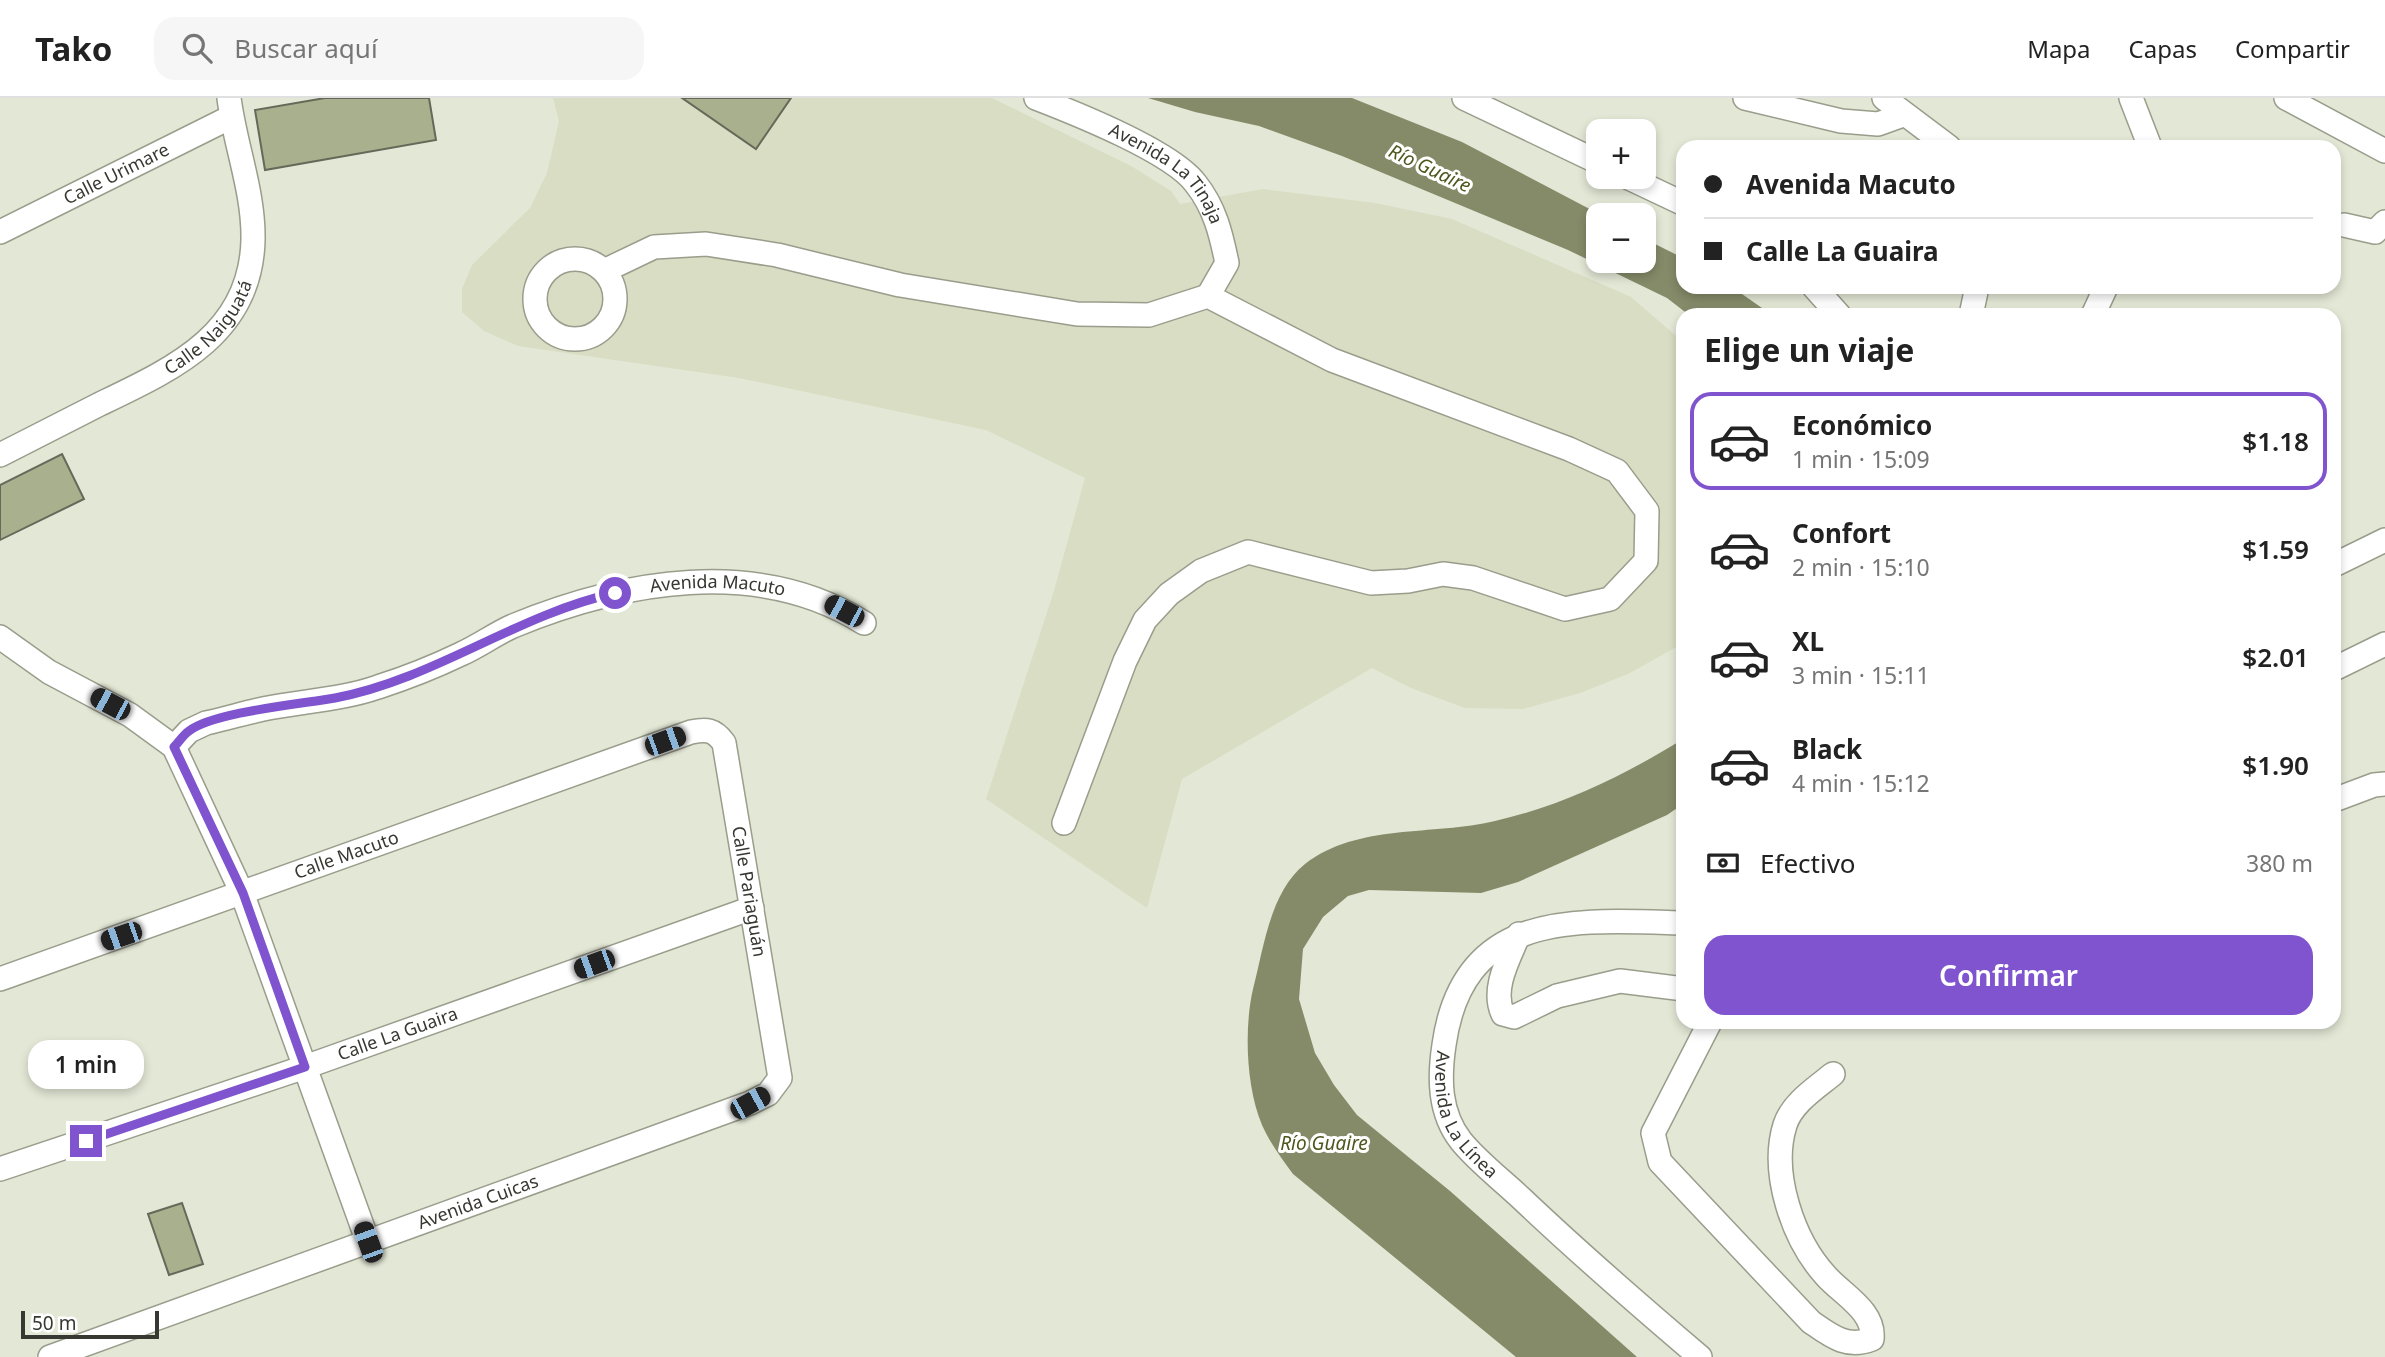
<!DOCTYPE html>
<html lang="es">
<head>
<meta charset="utf-8">
<style>
  body { margin:0; font-family:"Noto Sans",sans-serif; background:#f6f6f6; color:#222; height:100vh; display:flex; flex-direction:column; font-size:26px; white-space:nowrap }
  * { box-sizing:border-box; margin:0 }
  p { font-size:23px; color:#767676 }
  .icon { flex:none; width:38px; height:38px; fill:none; stroke:currentColor; stroke-width:2; stroke-linecap:round; stroke-linejoin:round }
  .map { position:relative; flex:1; overflow:hidden }
  .sheet { position:absolute; left:1676px; top:210px; width:665px; height:721px; display:flex; flex-direction:column; background:#fff; border-radius:21px; box-shadow:0 4px 10px #0003 }
  .sheet>* { flex:none }
  .hud { position:absolute; left:1676px; top:42px; width:665px; height:154px; border-radius:21px; box-shadow:0 4px 10px #0003; display:grid; align-content:center; height:154px; padding:0 28px; background:#fff }
  .tools { position:absolute; left:1586px; top:21px; display:grid; gap:14px }
  .tools a { display:grid; place-items:center; width:70px; height:70px; border-radius:14px; background:#fff; box-shadow:0 4px 10px #0003; font-size:35px }
  .scale { position:absolute; left:21px; bottom:18px; width:138px; box-sizing:border-box; padding-left:7px; border:4px solid #373831; border-top:0; font-size:19px; line-height:24px; white-space:nowrap; color:#373831; -webkit-text-stroke:5px #fff; paint-order:stroke }
  .end { position:absolute; width:32px; height:32px; margin:-16px; border:9px solid #7f54ce; background:#fff; box-shadow:0 0 0 4px #fff }
  .from { border-radius:50% }
  .bubble { position:absolute; height:49px; border-radius:21px; background:#fff; box-shadow:0 4px 10px #0003; font-size:23px; font-weight:600; line-height:49px; text-align:center }
  .car { position:absolute; width:21px; height:42px; margin:-21px -10px; border-radius:9px; box-shadow:0 0 5px 2px #0007; background:linear-gradient(#222 24%,#8ab4d8 0 40%,#222 0 76%,#8ab4d8 0 86%,#222 0) }
  .hud b { display:flex; align-items:center; gap:24px; height:66px; font-size:26px }
  .hud b+b { border-top:2px solid #e0e0e0 }
  .hud i { width:18px; height:18px; background:#222 }
  ul { padding:0; list-style:none }
  li { display:flex; align-items:center; gap:21px; height:98px; margin:0 14px 10px; padding:0 14px; border:4px solid transparent; border-radius:21px }
  li div { flex:1 }
  li b { display:block; font-size:26px }
  li em { font-style:normal; font-weight:600 }
  li.selected { border-color:#7f54ce }
  li>.icon { width:63px; height:63px; stroke-width:1.5 }
  h2 { padding:0 28px; font-size:32px; line-height:84px }
  .pay { display:flex; align-items:center; gap:18px; height:77px; padding:0 28px; font-size:26px }
  .pay p { margin-inline-start:auto }
  .action { display:flex; gap:14px; margin-top:auto; padding:14px 28px }
  .action a { flex:1; height:80px; border-radius:21px; background:#7f54ce; color:#fff; font-size:28px; font-weight:600; line-height:80px; text-align:center }
  header { display:flex; align-items:center; gap:42px; box-sizing:border-box; height:98px; padding:0 35px; background:#fff; border-bottom:2px solid #e0e0e0 }
  header strong { font-size:33px }
  nav { display:flex; gap:38px; margin-inline-start:auto; font-size:24px }
  .search { width:490px; height:63px; background:#f6f6f6; display:flex; align-items:center; gap:18px; box-sizing:border-box; padding:0 24px; border-radius:21px; color:#767676; font-size:26px }
  .map>svg:first-child { display:block }
</style>
</head>
<body>
<header>
<strong>Tako</strong>
<div class="search"><svg class="icon" aria-label="search" viewBox="0 0 24 24"><circle cx="10" cy="10" r="6"/><path d="M15 15l6 6"/></svg>Buscar aquí</div>
<nav><a>Mapa</a><a>Capas</a><a>Compartir</a></nav>
</header>
<div class="map">
<svg width="2385" height="1259" viewBox="0 0 2385 1259">
  <rect width="100%" height="100%" fill="#e3e7d5"/>
  <polygon fill="#d8ddc4" points="553,0 992,0 1131,68 1171,93 1180,106 1263,91 1375,105 1452,121 1631,199 1683,244 1683,541 1678,548 1630,575 1580,595 1523,611 1465,610 1411,590 1372,570 1182,681 1147,810 986,701 1054,493 1085,380 986,332 739,280 518,248 484,233 462,214 462,191 472,167 530,110 547,75 559,23"/>
  <g fill="#858b69">
    <polygon points="1148,0 1352,0 1462,44 1601,117 1598,117 1598,163 1643,163 1643,140 1683,160 1684,189 1732,189 1772,217 1689,217 1667,200 1568,152 1342,58 1259,28 1195,14"/>
    <path d="M1683,641V706L1667,717L1518,784L1481,795L1369,792L1348,798L1323,819L1303,851L1299,901L1315,955L1334,987L1357,1017L1450,1093L1637,1259H1516L1293,1076C1282,1061 1270,1045 1262,1027C1246,989 1244,930 1253,891C1264,849 1270,794 1305,766C1358,725 1433,738 1495,723C1562,708 1625,677 1683,641Z"/>
  </g>
  <g fill="#a9b08d" stroke="#666959" stroke-width="2">
    <polygon points="325,0 429,0 436,42 265,72 255,12"/>
    <polygon points="682,0 791,0 756,51"/>
    <polygon points="62,356 84,401 0,442 0,387"/>
    <polygon points="182,1105 203,1166 169,1177 148,1116"/>
  </g>
  <g fill="none" stroke-linecap="round" stroke-linejoin="round">
    <g stroke="#999d8b" stroke-width="26">
      <g id="minor">
        <path id="s1" d="M1036,0C1075,15 1173,54 1196,86C1215,110 1221,136 1227,165L1208,198"/>
        <polyline points="1464,0 1598,64"/>
        <polyline points="1745,0 1841,23 1878,26 1903,17"/>
        <polyline points="1884,0 1949,49"/>
        <polyline points="2131,0 2150,49"/>
        <polyline points="2286,0 2385,53"/>
        <polyline points="1627,79 1684,106"/>
        <polyline points="2344,127 2375,134 2385,124"/>
        <path id="s2" d="M0,134L231,19"/>
        <circle cx="575" cy="201" r="40"/>
        <polyline points="606,172 654,149 706,146 777,157 900,187 1077,216 1149,217 1208,198 1332,262 1569,351 1617,373 1647,413 1646,463 1610,501 1565,511 1473,480 1443,476 1408,483 1371,485 1248,454 1201,473 1169,496 1145,522 1125,563 1064,725"/>
        <polyline points="1814,189 1839,217"/>
        <polyline points="1971,217 1977,189"/>
        <polyline points="2093,217 2106,189"/>
        <path id="s3" d="M0,357C33,340 66,323 100,306C173,271 251,236 253,142C254,94 235,47 229,0"/>
        <polyline points="2334,467 2385,442"/>
        <polyline points="0,539 49,574 130,617 174,649 242,795 368,1144"/>
        <polyline points="2334,571 2385,546"/>
        <path id="s4" d="M174,649L189,633L206,625C225,621 244,615 263,611C301,603 341,602 378,589C406,580 434,569 461,556C479,548 495,536 513,528C622,483 758,458 864,525"/>
        <polyline points="2334,702 2374,687 2385,686"/>
        <path id="s5" d="M1684,825C1575,822 1463,811 1444,947C1439,980 1439,1015 1461,1043C1478,1064 1502,1082 1522,1101C1580,1156 1640,1208 1700,1259"/>
        <path d="M1519,836C1509,860 1491,891 1503,916L1514,919L1557,898L1620,883L1684,891"/>
        <path id="s6" d="M0,881L691,634C706,631 714,631 724,645L780,980L768,996L750,1005L50,1259"/>
        <path d="M1710,924L1653,1035L1660,1064L1811,1224C1831,1238 1847,1251 1872,1241C1875,1213 1843,1197 1826,1178C1793,1142 1770,1075 1785,1027C1792,1005 1816,990 1833,976"/>
        <path id="s7" d="M0,1071L305,969L752,810"/>
      </g>
    </g>
    <use href="#minor" stroke="#fff" stroke-width="23"/>
  </g>
  <g fill="none" stroke-linecap="round" stroke-linejoin="round">
    <path stroke="#7f54ce" stroke-width="9" d="M86,1043L305,969L243,795L174,649C179,644 183,637 189,633C214,614 301,606 335,600C435,581 516,517 615,495"/>
  </g>
  <g text-anchor="middle" stroke-width="6" stroke-linejoin="round" paint-order="stroke">
    <g font-size="18" fill="#373831" stroke="#fff">
      <text dy="6" stroke="none"><textPath href="#s2" startOffset="130">Calle Urimare</textPath></text>
      <text dy="6" stroke="none"><textPath href="#s1" startOffset="154">Avenida La Tinaja</textPath></text>
      <text dy="6" stroke="none"><textPath href="#s3" startOffset="248">Calle Naiguatá</textPath></text>
      <text dy="6" stroke="none"><textPath href="#s4" startOffset="576">Avenida Macuto</textPath></text>
      <text dy="6" stroke="none"><textPath href="#s6" startOffset="368">Calle Macuto</textPath></text>
      <text dy="6" stroke="none"><textPath href="#s6" startOffset="922">Calle Pariaguán</textPath></text>
      <text dy="6" stroke="none"><textPath href="#s7" startOffset="420">Calle La Guaira</textPath></text>
      <text dy="6" stroke="none"><textPath href="#s5" startOffset="383">Avenida La Línea</textPath></text>
      <text transform="translate(478 1104) rotate(-20)" y="6">Avenida Cuicas</text>
    </g>
    <g font-size="19" font-style="italic" fill="#4e561e" stroke="#fff">
      <text transform="translate(1430 70) rotate(25)" y="7">Río Guaire</text>
      <text x="1324" y="1052">Río Guaire</text>
    </g>
  </g>
</svg>
<div class="tools">
<a>+</a>
<a>−</a>
</div>
<div class="scale">50 m</div>
<i class="end from" style="left:615px;top:495px"></i>
<i class="end" style="left:86px;top:1043px"></i>
<div class="bubble" style="left:28px;top:942px;width:116px">1 min</div>
<i class="car" style="left:844px;top:513px;rotate:298deg"></i>
<i class="car" style="left:110px;top:606px;rotate:298deg"></i>
<i class="car" style="left:665px;top:643px;rotate:70deg"></i>
<i class="car" style="left:121px;top:838px;rotate:251deg"></i>
<i class="car" style="left:594px;top:866px;rotate:250deg"></i>
<i class="car" style="left:750px;top:1005px;rotate:61deg"></i>
<i class="car" style="left:368px;top:1144px;rotate:340deg"></i>
<div class="hud">
<b><i class="from"></i>Avenida Macuto</b>
<b><i></i>Calle La Guaira</b>
</div>
<section class="sheet">
<h2>Elige un viaje</h2>
<ul>
<li class="selected"><svg class="icon" aria-label="car" viewBox="0 0 24 24"><path d="M5 17H2v-5l4-1 3-4h7l3 4 3 1v5h-3M9 17h6M6 11h13"/><circle cx="7" cy="17" r="2"/><circle cx="17" cy="17" r="2"/></svg><div><b>Económico</b><p>1 min · 15:09</p></div><em>$1.18</em></li>
<li><svg class="icon" aria-label="car" viewBox="0 0 24 24"><path d="M5 17H2v-5l4-1 3-4h7l3 4 3 1v5h-3M9 17h6M6 11h13"/><circle cx="7" cy="17" r="2"/><circle cx="17" cy="17" r="2"/></svg><div><b>Confort</b><p>2 min · 15:10</p></div><em>$1.59</em></li>
<li><svg class="icon" aria-label="car" viewBox="0 0 24 24"><path d="M5 17H2v-5l4-1 3-4h7l3 4 3 1v5h-3M9 17h6M6 11h13"/><circle cx="7" cy="17" r="2"/><circle cx="17" cy="17" r="2"/></svg><div><b>XL</b><p>3 min · 15:11</p></div><em>$2.01</em></li>
<li><svg class="icon" aria-label="car" viewBox="0 0 24 24"><path d="M5 17H2v-5l4-1 3-4h7l3 4 3 1v5h-3M9 17h6M6 11h13"/><circle cx="7" cy="17" r="2"/><circle cx="17" cy="17" r="2"/></svg><div><b>Black</b><p>4 min · 15:12</p></div><em>$1.90</em></li>
</ul>
<div class="pay"><svg class="icon" aria-label="cash" viewBox="0 0 24 24"><path d="M3 7h18v10H3z"/><circle cx="12" cy="12" r="2"/></svg>Efectivo<p>380 m</p></div>
<div class="action"><a>Confirmar</a></div>
</section>
</div>
</body>
</html>
